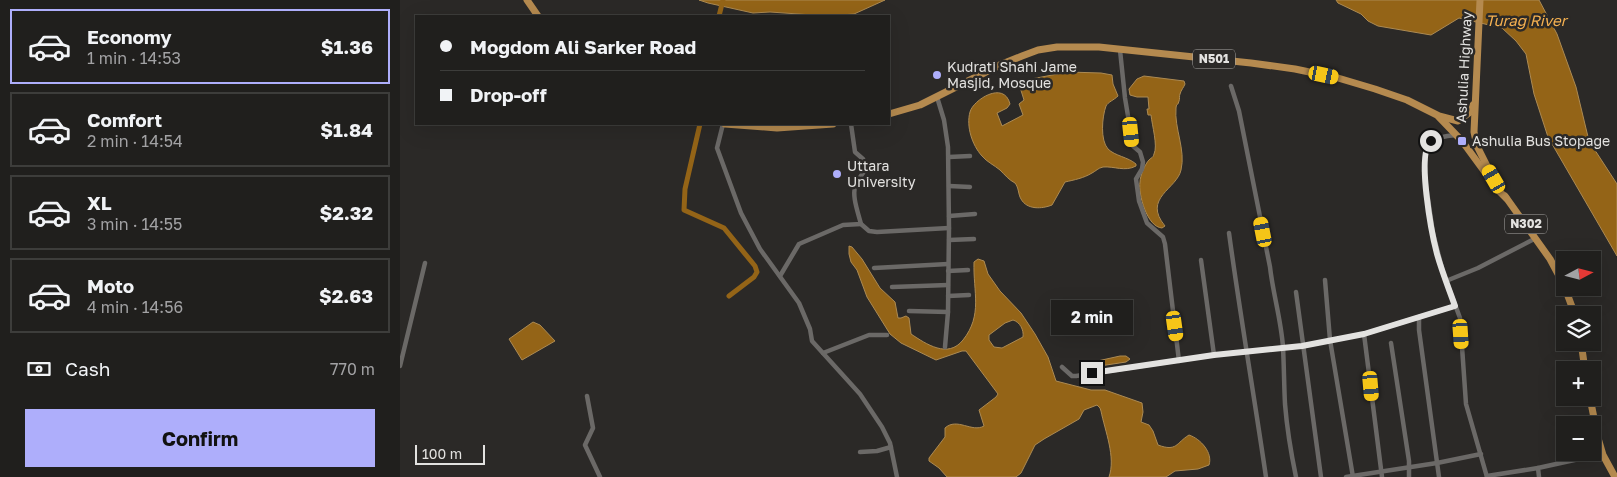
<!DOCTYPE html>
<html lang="en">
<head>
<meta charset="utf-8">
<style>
  body { margin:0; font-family:"Golos Text",sans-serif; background:#2d2c2a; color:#f1f3f6; height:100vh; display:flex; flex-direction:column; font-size:19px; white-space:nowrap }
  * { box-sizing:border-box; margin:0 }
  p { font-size:16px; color:#a2a2a4 }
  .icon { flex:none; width:28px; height:28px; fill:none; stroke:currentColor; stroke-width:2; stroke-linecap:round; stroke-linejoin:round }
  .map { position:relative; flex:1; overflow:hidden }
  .sheet { display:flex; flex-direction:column; background:#201f1d; width:400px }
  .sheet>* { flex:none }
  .banner { position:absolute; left:15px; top:15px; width:475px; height:110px; border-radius:0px; box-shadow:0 5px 20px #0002,0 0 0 1px #3d3d3b; display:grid; align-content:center; height:110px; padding:0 25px; background:#201f1d }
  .needle { width:32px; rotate:83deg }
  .tools { position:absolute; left:1156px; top:251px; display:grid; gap:10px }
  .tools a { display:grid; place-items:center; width:45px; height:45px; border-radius:0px; background:#201f1d; box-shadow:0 5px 20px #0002,0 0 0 1px #3d3d3b; font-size:25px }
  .scale { position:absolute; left:15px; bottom:12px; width:70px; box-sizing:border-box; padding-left:5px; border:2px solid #e3e2e0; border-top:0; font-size:14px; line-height:18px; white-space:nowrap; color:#e3e2e0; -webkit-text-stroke:4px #2b2927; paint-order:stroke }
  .end { position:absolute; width:22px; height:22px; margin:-11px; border:6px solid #e3e2e0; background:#111; box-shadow:0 0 0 2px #111 }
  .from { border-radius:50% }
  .bubble { position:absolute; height:35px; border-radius:0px; background:#201f1d; box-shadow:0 5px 20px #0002,0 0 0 1px #3d3d3b; font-size:16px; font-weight:700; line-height:35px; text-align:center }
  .car { position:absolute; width:15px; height:30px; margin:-15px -8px; border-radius:6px; box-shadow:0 0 4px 1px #0007; background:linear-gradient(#f5c518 24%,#345 0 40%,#f5c518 0 76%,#345 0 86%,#f5c518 0) }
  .banner b { display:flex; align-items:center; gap:18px; height:48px; font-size:19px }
  .banner b+b { border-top:1px solid #3d3d3b }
  .banner i { width:12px; height:12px; background:#f1f3f6 }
  ul { padding:9px 0 0; list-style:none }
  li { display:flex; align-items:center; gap:15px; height:75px; margin:0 10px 8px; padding:0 15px; border:2px solid #3d3d3b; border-radius:0px }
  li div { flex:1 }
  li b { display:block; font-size:19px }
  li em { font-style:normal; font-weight:700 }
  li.on { border-color:#aeaefb }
  li>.icon { width:45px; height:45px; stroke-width:1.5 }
  .pay { display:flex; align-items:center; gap:12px; height:55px; padding:0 25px; font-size:19px }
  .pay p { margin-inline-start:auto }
  .action { display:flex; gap:10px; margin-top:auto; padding:10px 25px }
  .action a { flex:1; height:58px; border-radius:0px; background:#aeaefb; color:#111; font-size:20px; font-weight:700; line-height:58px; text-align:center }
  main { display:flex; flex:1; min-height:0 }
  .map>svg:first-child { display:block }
</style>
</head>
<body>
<main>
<section class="sheet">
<ul>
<li class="on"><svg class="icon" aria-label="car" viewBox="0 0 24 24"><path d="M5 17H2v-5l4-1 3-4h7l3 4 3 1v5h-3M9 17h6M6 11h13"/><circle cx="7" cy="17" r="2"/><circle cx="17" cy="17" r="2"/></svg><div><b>Economy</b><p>1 min · 14:53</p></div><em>$1.36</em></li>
<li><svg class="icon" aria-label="car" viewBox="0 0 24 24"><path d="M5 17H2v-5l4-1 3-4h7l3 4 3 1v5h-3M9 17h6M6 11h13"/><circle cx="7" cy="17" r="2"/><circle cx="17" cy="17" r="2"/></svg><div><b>Comfort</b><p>2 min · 14:54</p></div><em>$1.84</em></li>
<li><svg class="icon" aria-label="car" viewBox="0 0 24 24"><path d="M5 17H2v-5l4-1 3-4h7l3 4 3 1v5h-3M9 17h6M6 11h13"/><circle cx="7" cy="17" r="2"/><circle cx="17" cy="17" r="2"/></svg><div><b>XL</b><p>3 min · 14:55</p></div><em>$2.32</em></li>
<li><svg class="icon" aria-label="car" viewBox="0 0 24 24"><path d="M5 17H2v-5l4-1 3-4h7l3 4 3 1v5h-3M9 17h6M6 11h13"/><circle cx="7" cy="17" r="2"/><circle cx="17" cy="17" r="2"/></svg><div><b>Moto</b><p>4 min · 14:56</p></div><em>$2.63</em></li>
</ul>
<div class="pay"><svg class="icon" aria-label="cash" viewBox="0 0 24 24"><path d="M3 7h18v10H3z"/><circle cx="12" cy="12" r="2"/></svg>Cash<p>770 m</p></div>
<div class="action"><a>Confirm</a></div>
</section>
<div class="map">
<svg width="1217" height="477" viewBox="0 0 1217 477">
  <rect width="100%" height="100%" fill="#2b2927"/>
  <g fill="#946417" stroke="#ac8a53" fill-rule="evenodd">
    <polygon points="299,0 485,0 454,14 427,16 370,12 353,13 308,3"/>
    <polygon points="936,0 1139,0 1157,34 1176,87 1189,141 1217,184 1217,256 1148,137 1134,94 1126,54 1116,41 1102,28 1059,18 1031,35 978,26 968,21 961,14 938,3"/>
    <path d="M668,72L701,73L712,75L713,84L718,96C714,100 708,102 706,106C702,117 700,140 708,149C715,156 728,157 736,164V166C725,172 714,166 703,167C698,168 696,171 692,173C684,178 674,180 665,182L652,205C642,209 627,210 621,199C618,194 619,188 615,183C609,180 605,175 600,170C594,165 587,162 582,156C572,145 566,126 570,112C573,100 604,80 610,104L607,108L597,113L602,126L623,115L619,104L624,100L619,84L626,80Z"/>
    <path d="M744,76L784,81L785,84C784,87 781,90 780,94C779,96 780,99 779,101C777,108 777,101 776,108C774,128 786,150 781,170C777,189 742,198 765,226L762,228C747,227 738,194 740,182C740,176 745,164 749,160C752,157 753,158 754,154C758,146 752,125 751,115H748L747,109H749L748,97H737L730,95L729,89L737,79Z"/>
    <path d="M449,246L452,247L462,259L480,288L495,302L498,318H501L506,316L509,318L511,334C526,344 548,359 563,340C583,315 573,292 574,262L578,259L584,261L588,274L600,291L621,313L635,334L648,357L656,381L691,390H705L742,403L743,412L741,422L749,425L753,431L758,445C777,452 776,443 789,435C801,439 813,453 809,465L798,469L775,471L766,477H709C716,457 705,431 701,411L700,408L697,405L684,410L679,419L644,439L635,445L621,473L616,477H547L539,468L529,461V458L545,437V428C557,417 572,433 584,426L579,410L596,397L598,394L566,351H562L536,360L501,343L490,334L467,297L457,270L451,262L449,254ZM613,320C620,322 624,330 623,337L602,348L594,347L589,340V335L605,323Z"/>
    <polygon points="133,322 140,325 155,341 122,360 109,339"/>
    <polygon points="720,356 726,356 730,359 726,362 693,367 690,365 693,362"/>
  </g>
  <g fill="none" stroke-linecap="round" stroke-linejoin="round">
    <g stroke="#946417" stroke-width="5">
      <polyline points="319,16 323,0"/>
      <polyline points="300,124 285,189 284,210 324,228 355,266 357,272 354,277 329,296"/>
    </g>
    <g stroke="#6b6967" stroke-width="4.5">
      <polyline points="720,50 725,98 733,146 740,152 743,162 742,169 736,179 739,201 747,223 763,237 765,244 779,361"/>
      <path d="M831,86L839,111L870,267C873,294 881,319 883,347C884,366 884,385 885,404C887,429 891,453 896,477"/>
      <polyline points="537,97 544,120 548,147 549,228 548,312 545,347"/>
      <polyline points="323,124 317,148 341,213 360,249 399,303 410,329 412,341 460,394 482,427 490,443 497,477"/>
      <path d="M1057,135C1046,136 1035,137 1027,145L1024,171L1033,233L1043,272L1060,318L1066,404L1087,477"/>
      <polyline points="549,157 570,156"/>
      <polyline points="549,186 570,187"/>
      <polyline points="549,216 575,214"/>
      <polyline points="461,224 469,231 477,232 549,228"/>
      <path d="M829,233C840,314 854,395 866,477"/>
      <polyline points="549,240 574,239"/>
      <polyline points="801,260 814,355"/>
      <polyline points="474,268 548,264"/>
      <polyline points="548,271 568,270"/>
      <path d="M380,276L399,244L443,225L461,224C458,212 451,195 456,183C459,177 464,174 467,166L463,159L455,152L451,124"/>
      <polyline points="925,280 930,340 953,477"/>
      <polyline points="1046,281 1078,268 1136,238"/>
      <polyline points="492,287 548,285"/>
      <polyline points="896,292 921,477"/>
      <polyline points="548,296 569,295"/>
      <polyline points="509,311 548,312"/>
      <polyline points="1019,317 1019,330 1039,477"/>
      <polyline points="964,334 982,477"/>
      <polyline points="991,343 1009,461 1009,477"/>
      <polyline points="423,353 469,335 487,335"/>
      <polyline points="0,366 25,263"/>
      <polyline points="662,367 672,376 676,376 814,355 902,346 964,334 1055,306"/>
      <polyline points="187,396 193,428 185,445 200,477"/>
      <polyline points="460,452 477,451 491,447"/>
      <polyline points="1087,476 1138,468"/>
      <polyline points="946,477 1037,463 1081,454"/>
      <polyline points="1139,477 1138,468 1179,459 1195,459 1203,455"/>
    </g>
    <g stroke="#b58a4f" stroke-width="7">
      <polyline points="127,0 138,16"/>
      <polyline points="1080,0 1074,132 1077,146 1090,172"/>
      <polyline points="489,114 520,105 602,64 622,56 638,50 657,47 699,47 851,63 895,69 938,78 975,89 1007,100 1037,115 1062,141 1098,190 1106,198"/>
      <polyline points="1039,116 1058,121 1069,113 1073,105"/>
      <polyline points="325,124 377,128 433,124"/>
      <polyline points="1105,196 1150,259 1165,287"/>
      <polyline points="1165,288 1175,315"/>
      <polyline points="1181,342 1185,370"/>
      <polyline points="1190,398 1198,438 1203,455 1215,477"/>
    </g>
  </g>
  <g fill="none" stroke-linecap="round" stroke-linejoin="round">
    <path stroke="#e3e2e0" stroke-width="6" d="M692,373L814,355L902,346L964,334L1055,306C1049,289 1042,272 1037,254C1032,235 1016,153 1031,141"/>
  </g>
  <g fill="#aeaefb" stroke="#2b2927" stroke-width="2">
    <circle cx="537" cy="75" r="5"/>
    <rect x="1057" y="136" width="10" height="10" rx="2.5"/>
    <circle cx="437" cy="174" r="5"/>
  </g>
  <g text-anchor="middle" stroke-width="5" stroke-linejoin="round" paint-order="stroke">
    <g fill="#2b2927" stroke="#acaaa8" stroke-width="1">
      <rect x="793" y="49.5" width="42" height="19" rx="4"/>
      <rect x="1105" y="214.5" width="42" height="19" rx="4"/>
    </g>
    <g font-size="12" font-weight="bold" fill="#e3e2e0">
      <text x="814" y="63">N501</text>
      <text x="1126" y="228">N302</text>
    </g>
    <g font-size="14" fill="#e3e2e0" stroke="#2b2927" text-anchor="start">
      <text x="547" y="72">Kudrati Shahi Jame<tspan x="547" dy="16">Masjid, Mosque</tspan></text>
      <text x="1072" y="146">Ashulia Bus Stopage</text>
      <text x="447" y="171">Uttara<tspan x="447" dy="16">University</tspan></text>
    </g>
    <g font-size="14" fill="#e3e2e0" stroke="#2b2927">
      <text transform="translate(1064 67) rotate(-87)" y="5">Ashulia Highway</text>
    </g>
    <g font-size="15" font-style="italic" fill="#f5b151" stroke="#2b2927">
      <text x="1126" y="26">Turag River</text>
    </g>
  </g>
</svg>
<div class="tools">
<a><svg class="needle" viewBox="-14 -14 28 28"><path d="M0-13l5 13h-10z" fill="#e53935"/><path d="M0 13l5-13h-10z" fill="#a2a2a4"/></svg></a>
<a><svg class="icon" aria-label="layers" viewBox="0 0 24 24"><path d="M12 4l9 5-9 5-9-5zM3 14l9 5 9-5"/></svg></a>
<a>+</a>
<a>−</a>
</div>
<div class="scale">100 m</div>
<i class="end from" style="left:1031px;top:141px"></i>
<i class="end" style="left:692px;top:373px"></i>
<div class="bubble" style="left:651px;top:300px;width:82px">2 min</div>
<i class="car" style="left:924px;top:75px;rotate:102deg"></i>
<i class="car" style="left:731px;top:132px;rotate:174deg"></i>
<i class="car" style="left:1094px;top:179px;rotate:330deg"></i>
<i class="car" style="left:863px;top:232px;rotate:349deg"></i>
<i class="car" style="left:775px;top:326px;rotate:172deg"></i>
<i class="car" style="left:1061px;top:334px;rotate:176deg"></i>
<i class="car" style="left:971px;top:386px;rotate:175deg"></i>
<div class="banner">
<b><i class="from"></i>Mogdom Ali Sarker Road</b>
<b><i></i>Drop-off</b>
</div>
</div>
</main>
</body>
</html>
